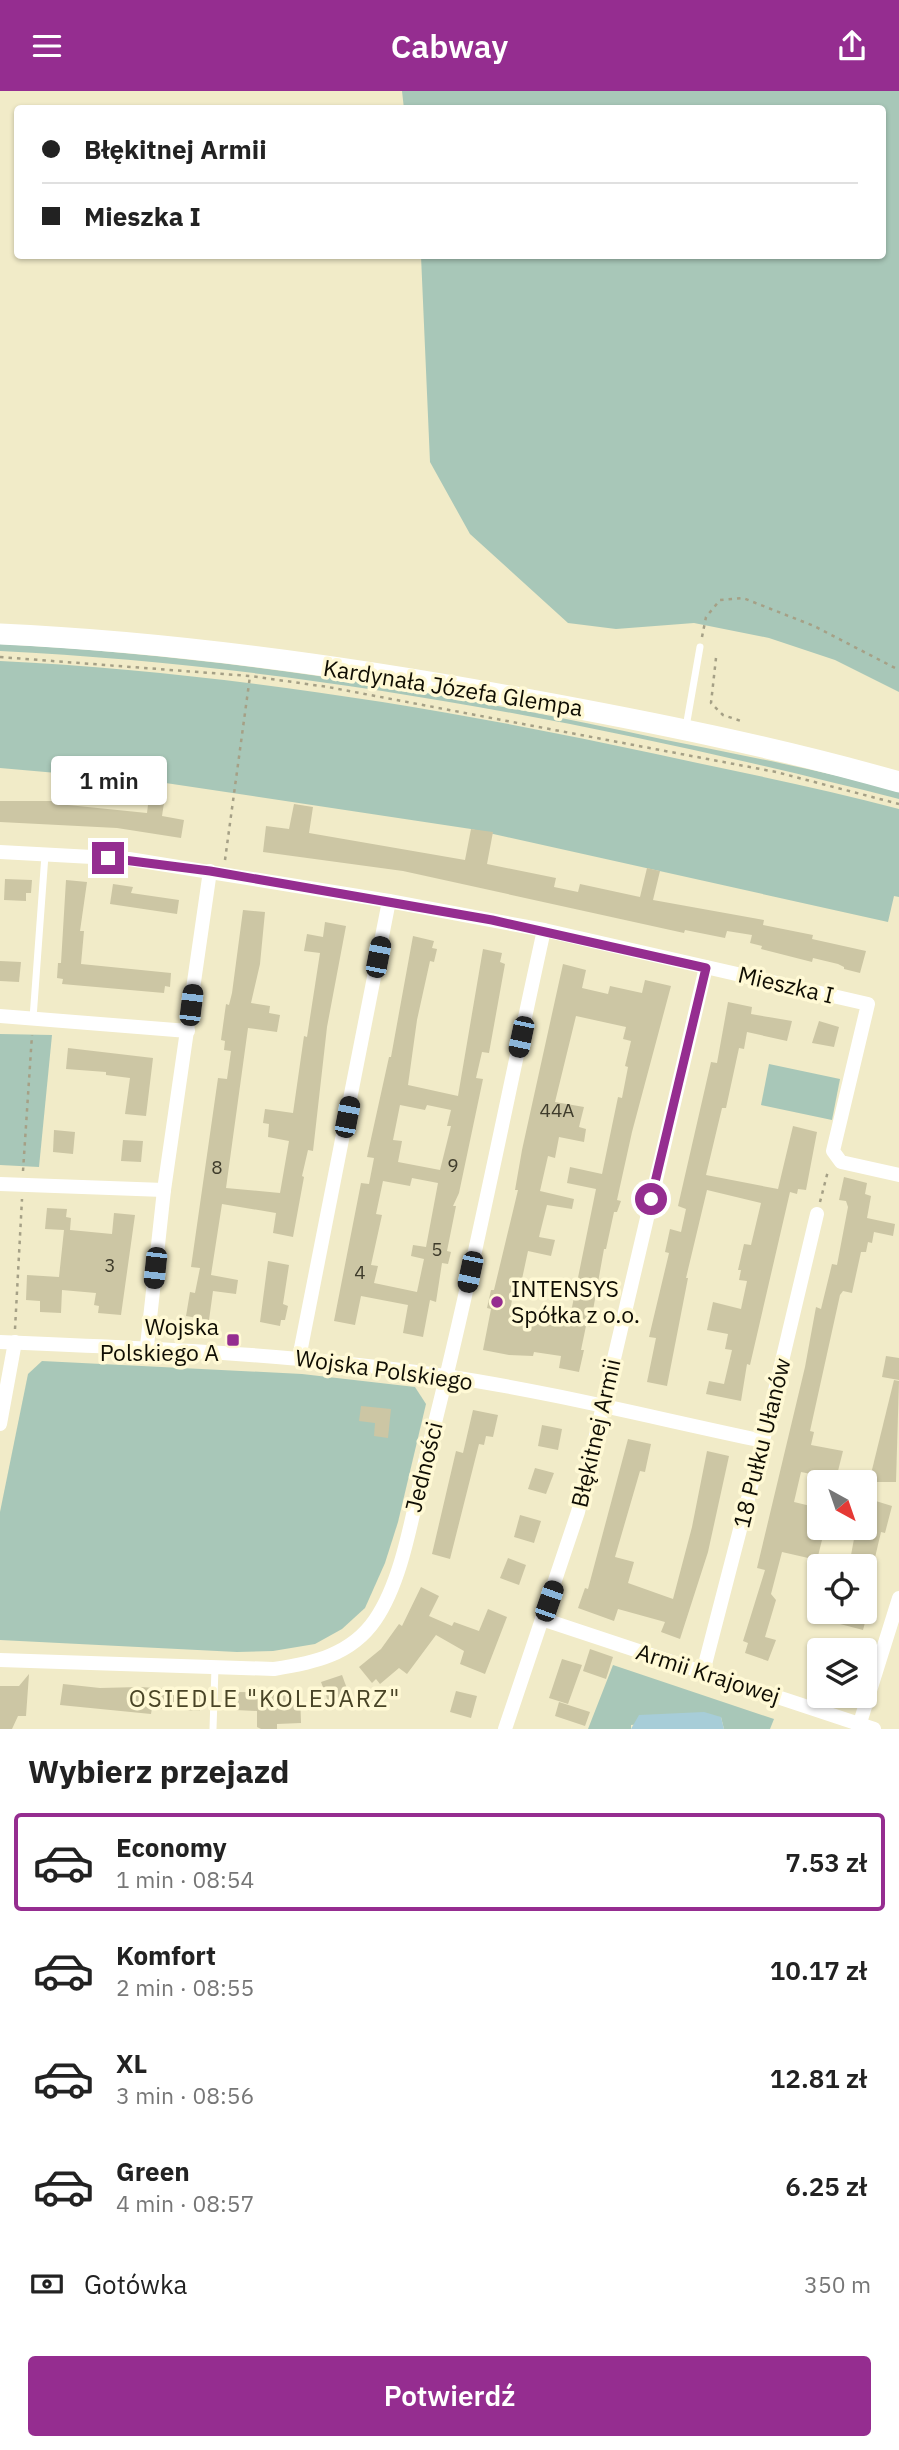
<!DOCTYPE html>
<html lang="pl">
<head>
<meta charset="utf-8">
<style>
  body { margin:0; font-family:"IBM Plex Sans",sans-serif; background:#f2f2f2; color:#222; height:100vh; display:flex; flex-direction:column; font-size:26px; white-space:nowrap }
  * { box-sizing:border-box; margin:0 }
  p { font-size:23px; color:#767676 }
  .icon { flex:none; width:38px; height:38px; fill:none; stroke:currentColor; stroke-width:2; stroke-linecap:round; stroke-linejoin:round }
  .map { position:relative; height:1638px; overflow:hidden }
  .details { display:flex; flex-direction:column; background:#fff; flex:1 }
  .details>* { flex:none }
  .hud { position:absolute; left:14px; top:14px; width:872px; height:154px; border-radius:7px; box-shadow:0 2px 5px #0004; display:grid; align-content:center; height:154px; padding:0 28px; background:#fff }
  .needle { width:46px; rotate:140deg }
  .controls { position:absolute; left:807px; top:1379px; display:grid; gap:14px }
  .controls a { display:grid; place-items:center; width:70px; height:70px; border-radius:7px; background:#fff; box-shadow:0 2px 5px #0004; font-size:35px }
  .end { position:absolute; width:32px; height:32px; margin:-16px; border:9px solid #952d90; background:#fff; box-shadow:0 0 0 4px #fff }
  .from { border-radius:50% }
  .bubble { position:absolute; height:49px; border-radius:7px; background:#fff; box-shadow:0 2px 5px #0004; font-size:23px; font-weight:600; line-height:49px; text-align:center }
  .car { position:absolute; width:21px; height:42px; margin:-21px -10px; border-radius:9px; box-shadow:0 0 5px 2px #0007; background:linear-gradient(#222 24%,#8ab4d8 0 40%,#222 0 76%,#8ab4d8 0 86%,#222 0) }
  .hud b { display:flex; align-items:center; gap:24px; height:66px; font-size:26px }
  .hud b+b { border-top:2px solid #e0e0e0 }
  .hud i { width:18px; height:18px; background:#222 }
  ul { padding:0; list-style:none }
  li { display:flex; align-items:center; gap:21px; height:98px; margin:0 14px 10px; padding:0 14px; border:4px solid transparent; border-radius:7px }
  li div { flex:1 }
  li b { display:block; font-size:26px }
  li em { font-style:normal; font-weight:600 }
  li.on { border-color:#952d90 }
  li>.icon { width:63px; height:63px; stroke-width:1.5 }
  h2 { padding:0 28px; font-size:32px; line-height:84px }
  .pay { display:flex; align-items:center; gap:18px; height:77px; padding:0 28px; font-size:26px }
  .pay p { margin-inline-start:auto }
  .action { display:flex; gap:14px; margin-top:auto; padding:14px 28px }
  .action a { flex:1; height:80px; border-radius:7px; background:#952d90; color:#fff; font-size:28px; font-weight:600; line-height:80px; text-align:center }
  header { display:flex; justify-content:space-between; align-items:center; height:91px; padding:0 28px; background:#952d90; color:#fff; font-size:32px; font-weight:600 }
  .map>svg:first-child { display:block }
</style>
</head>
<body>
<header><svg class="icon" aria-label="menu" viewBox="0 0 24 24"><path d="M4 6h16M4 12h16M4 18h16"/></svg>Cabway<svg class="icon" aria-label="share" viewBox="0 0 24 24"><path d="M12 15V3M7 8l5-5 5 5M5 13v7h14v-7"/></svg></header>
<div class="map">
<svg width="899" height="1638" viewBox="0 0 899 1638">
  <rect width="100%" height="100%" fill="#f1ebc8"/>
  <g fill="#a8c7b8">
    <polygon points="402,0 899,0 899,601 835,569 769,547 694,532 616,538 568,532 470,443 430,371 421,165 882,164 882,18 404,18"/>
    <path d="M0,553C225,565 446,601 666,649C744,665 823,679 899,701V708C605,633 303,575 0,560Z"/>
    <path d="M0,570C221,581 440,616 656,663C737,681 818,696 899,718V806L894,805L888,831L471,738L159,691L0,677Z"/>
    <polygon points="0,943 52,944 39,1076 0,1074"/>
    <polygon points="769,973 840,988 832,1029 761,1014"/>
    <polygon points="42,1270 302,1283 415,1296 426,1313 398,1431 385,1472 365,1517 342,1538 315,1553 273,1560 237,1561 0,1549 0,1421 28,1283"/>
    <polygon points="613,1574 774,1628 770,1638 724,1638 721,1626 631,1634 631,1638 588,1638"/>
  </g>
  <polygon fill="#a7cdd8" points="704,1621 721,1626 724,1638 631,1638 639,1624"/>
  <g fill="#ccc6a4" fill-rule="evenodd">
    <polygon points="151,690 167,692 162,725 184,729 181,747 117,737 0,731 0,710 58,710 58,713 147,722"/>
    <polygon points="294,713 313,716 309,742 465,769 471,738 493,741 487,773 556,787 554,796 578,801 580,793 640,806 647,777 660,780 653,809 764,829 763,834 813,844 812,848 866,860 860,882 844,878 844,876 838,873 813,867 812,871 761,858 762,855 750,852 752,844 727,840 725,847 685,839 684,842 403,780 263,761 266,735 289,738"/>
    <polygon points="5,788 32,789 31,802 26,802 26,810 4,809"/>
    <polygon points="66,789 87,791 80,840 84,840 81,873 171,882 170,896 165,895 164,902 62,893 63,888 57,887 58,872 61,872"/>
    <polygon points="113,793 133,796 131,802 179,809 177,823 110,813"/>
    <polygon points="243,819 265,821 260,873 251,912 270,915 269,922 280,924 277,941 248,937 226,1097 280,1102 289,1050 268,1046 269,1033 263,1032 265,1018 293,1022 304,945 307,946 320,862 304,860 307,843 323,846 325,831 346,835 327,936 313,1060 308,1059 302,1085 304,1086 293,1146 273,1142 276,1122 222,1113 211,1184 238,1189 236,1203 213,1200 209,1229 186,1225 190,1201 195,1202 200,1177 191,1176 218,987 227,988 231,960 224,959 225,950 221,949 226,913 229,914 232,902"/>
    <path d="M413,845L434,850L432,857L437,858L434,871L430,870L417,929L408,994L458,1005L483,858L502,862L500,871L505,873L489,962L482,961L476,987L483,988L459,1102L453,1115H456L447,1160L451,1161L448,1173L442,1172L436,1211L430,1209L423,1246L403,1242L408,1214L361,1205L355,1234L334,1230L361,1092L369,1093L374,1067L367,1066L389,966H391ZM400,1014L425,1019L427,1014L451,1019L447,1035H451L440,1079L398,1071L402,1050L393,1049ZM412,1087L438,1092L426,1156L413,1154L411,1165L424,1168L417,1201L374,1192L378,1175L371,1174L382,1124L376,1123L383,1090L410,1095Z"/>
    <polygon points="0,870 21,871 19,891 0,890"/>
    <path d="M563,873L586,879L582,897L608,903L610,895L642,902L645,889L671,895L632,1041L617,1109L621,1110L617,1121H614L606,1158H604L590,1236L586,1235L581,1259H584L579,1281L559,1277L561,1265L534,1261L533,1265L509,1264L483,1259L491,1218L487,1217L491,1199H494L518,1099H515L522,1059ZM576,925L626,936L623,948L631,950L625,975L628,976L622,1007L618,1006L602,1083L570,1076L567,1092L596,1098L569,1231L510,1220L516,1187L522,1188L528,1160L551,1165L555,1149L539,1146L547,1114L572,1118L574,1108L540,1100L548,1065L555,1067L559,1046L584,1051L586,1038L579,1036L584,1016L555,1011Z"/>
    <polygon points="728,911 752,916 751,923 792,930 787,950 747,941 744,958 739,957 726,1017 722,1017 706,1084 778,1098 793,1035 817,1041 806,1099 798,1098 797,1103 790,1101 750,1274 747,1273 741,1310 706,1303 709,1290 724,1293 732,1259 725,1258 728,1243 707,1239 713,1211 741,1218 747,1190 739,1189 741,1179 738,1179 744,1153 751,1154 761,1112 707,1099 686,1187 688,1187 667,1295 647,1291 656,1247 649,1246 669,1162 665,1161 670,1138 681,1141 686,1118 678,1115 711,971 717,972"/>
    <polygon points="819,930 839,936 834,956 812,952"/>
    <polygon points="68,957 153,967 146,1025 125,1023 130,987 106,984 106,981 66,978"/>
    <polygon points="54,1039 75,1041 73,1063 53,1061"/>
    <polygon points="123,1049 143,1050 141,1071 121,1070"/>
    <polygon points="844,1086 867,1092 865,1103 871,1105 867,1127 895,1133 893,1145 874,1141 872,1152 868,1151 866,1161 861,1161 852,1202 843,1200 840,1204 810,1340 814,1341 811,1354 843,1360 836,1388 801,1381 794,1411 819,1417 819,1437 825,1437 817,1469 782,1461 771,1503 776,1509 765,1546 776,1549 768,1570 745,1562 748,1552 743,1550 765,1479 757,1477 805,1276 816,1216 821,1218 832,1173 837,1174 848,1116 846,1110 839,1109"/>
    <polygon points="47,1117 67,1118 66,1126 71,1127 70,1139 112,1143 114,1122 135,1124 121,1224 98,1222 99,1215 94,1214 96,1202 62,1199 61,1222 40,1221 40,1210 26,1209 27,1184 59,1186 64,1139 45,1138"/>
    <polygon points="268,1170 289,1174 283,1213 288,1215 285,1229 281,1229 280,1235 260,1231"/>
    <polygon points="886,1265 899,1267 899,1289 882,1286"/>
    <polygon points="894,1289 899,1290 896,1391 869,1391"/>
    <polygon points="361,1315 391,1318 388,1347 374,1345 375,1332 359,1330"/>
    <polygon points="473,1319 498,1324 493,1346 486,1345 484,1354 479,1353 450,1468 432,1463 456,1360 463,1362"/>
    <polygon points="542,1334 562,1338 558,1359 538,1355"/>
    <polygon points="628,1348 651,1353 645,1381 640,1380 615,1466 634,1471 628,1492 673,1508 692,1436 707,1360 729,1365 708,1461 680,1548 661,1541 665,1531 618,1518 614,1530 578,1517 585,1497 588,1498"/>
    <polygon points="535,1377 554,1382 546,1403 528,1398"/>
    <polygon points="866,1407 892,1415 885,1442 881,1441 873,1475 849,1475 856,1437 864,1437"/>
    <polygon points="520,1424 541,1430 534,1452 514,1446"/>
    <polygon points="508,1467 526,1474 519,1494 500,1487"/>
    <polygon points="421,1496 439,1505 429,1525 452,1535 454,1531 479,1540 488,1518 507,1526 485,1583 460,1573 464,1560 436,1544 407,1583 399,1577 380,1593 376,1588 372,1592 359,1576 381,1558 399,1533 402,1535"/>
    <polygon points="843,1521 867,1524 863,1539 840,1533"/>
    <polygon points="590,1558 613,1566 606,1588 583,1580"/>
    <polygon points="562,1568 582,1574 568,1613 549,1607"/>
    <polygon points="29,1583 26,1625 18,1625 12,1638 0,1638 0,1595 19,1595"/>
    <polygon points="342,1584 349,1603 328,1610 321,1591"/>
    <polygon points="63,1593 100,1597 140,1596 202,1600 200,1620 152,1617 151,1623 60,1614"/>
    <polygon points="456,1600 477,1605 471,1627 450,1621"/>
    <polygon points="235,1601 300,1602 301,1632 277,1633 277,1638 261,1638 257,1636 257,1620 235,1619"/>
    <polygon points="559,1611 590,1621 585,1635 555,1625"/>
  </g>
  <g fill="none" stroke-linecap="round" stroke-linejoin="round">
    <g stroke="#a5a086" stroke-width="2.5" stroke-dasharray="3.5 5" stroke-linecap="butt">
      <polyline points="702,546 706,526 720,509 743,507 814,535 899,579"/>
      <polyline points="0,566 250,585 328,596 776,681 899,713"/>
      <polyline points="716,567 711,612 723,624 744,631"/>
      <polyline points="225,769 250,585"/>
      <polyline points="23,1080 32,944"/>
      <polyline points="820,1111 828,1080"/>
      <polyline points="15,1238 22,1108"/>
    </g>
    <g stroke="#fff" stroke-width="7">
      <polyline points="686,636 700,556"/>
      <polyline points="33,927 45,764"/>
      <polyline points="213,1638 215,1576"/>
    </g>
    <g stroke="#fff" stroke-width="14">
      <polyline points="0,761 129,768 389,810 544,839 868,913 833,1060 841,1071 899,1084"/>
      <polyline points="0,925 188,940"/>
      <polyline points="0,1093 164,1099"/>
      <path d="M0,1251C149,1257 297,1263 445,1285C552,1301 658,1328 763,1350"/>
      <polyline points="147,1255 164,1099 210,780"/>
      <polyline points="299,1267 389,810"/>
      <polyline points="0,1333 15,1251"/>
      <polyline points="542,1528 874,1638"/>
      <path d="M0,1569L274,1578C313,1572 351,1564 375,1529C404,1487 413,1417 426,1367C471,1193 505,1015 544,839"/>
      <polyline points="703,1581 763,1350 817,1123"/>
      <polyline points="505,1638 578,1421 706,876"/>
      <polyline points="858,1638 899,1507"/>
    </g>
    <path stroke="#fff" stroke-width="21" d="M0,543C177,551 353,576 526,608C652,631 776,656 899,691"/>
  </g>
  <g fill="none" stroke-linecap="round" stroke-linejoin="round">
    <polyline stroke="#952d90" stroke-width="9" points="108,767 210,780 492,829 706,877 651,1108"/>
  </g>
  <g fill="#952d90" stroke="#fff9d5" stroke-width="2.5">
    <circle cx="497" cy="1211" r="7"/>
    <rect x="226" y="1242" width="14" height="14" rx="3.5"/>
  </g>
  <g text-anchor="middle" stroke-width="7" stroke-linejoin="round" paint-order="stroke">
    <g font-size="19" fill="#3e3b2b">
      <text x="557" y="1026">44A</text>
      <text x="453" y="1081">9</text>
      <text x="217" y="1083">8</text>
      <text x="437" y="1165">5</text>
      <text x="110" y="1181">3</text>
      <text x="360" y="1188">4</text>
    </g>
    <g font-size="23" fill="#0f0d03" stroke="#fff9d5">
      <text transform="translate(453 597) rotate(9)" y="8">Kardynała Józefa Glempa</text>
      <text transform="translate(786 894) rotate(13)" y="8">Mieszka I</text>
      <text transform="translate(384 1279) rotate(8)" y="8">Wojska Polskiego</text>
      <text transform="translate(596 1342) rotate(-77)" y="8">Błękitnej Armii</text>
      <text transform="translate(762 1352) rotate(-76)" y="8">18 Pułku Ułanów</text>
      <text transform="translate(424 1376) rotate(-76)" y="8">Jedności</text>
      <text transform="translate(708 1583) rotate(18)" y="8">Armii Krajowej</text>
    </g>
    <g font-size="23" fill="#0f0d03" stroke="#fff9d5" text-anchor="start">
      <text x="511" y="1206">INTENSYS<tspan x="511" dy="26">Spółka z o.o.</tspan></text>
      <text x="219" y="1244" text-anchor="end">Wojska<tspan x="219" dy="26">Polskiego A</tspan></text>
    </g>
    <g font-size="24" letter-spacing="2" fill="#494426" stroke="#fff9d5">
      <text x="265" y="1616">OSIEDLE "KOLEJARZ"</text>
    </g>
  </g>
</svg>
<div class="controls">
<a><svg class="needle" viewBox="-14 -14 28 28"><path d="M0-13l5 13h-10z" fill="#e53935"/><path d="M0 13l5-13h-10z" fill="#767676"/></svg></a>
<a><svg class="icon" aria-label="locate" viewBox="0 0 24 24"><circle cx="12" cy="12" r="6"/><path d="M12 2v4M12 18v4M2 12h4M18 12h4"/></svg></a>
<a><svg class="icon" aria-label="layers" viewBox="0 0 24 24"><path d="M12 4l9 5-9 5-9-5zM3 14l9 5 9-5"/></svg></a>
</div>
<i class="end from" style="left:651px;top:1108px"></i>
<i class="end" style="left:108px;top:767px"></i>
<div class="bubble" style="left:51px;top:665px;width:116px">1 min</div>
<i class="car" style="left:378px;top:866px;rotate:11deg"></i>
<i class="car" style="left:191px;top:914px;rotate:7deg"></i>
<i class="car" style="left:521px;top:946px;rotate:192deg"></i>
<i class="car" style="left:347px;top:1026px;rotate:11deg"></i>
<i class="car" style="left:155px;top:1177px;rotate:186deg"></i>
<i class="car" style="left:470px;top:1181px;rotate:192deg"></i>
<i class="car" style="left:549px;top:1510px;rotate:19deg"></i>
<div class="hud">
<b><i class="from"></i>Błękitnej Armii</b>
<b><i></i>Mieszka I</b>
</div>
</div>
<section class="details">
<h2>Wybierz przejazd</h2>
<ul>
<li class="on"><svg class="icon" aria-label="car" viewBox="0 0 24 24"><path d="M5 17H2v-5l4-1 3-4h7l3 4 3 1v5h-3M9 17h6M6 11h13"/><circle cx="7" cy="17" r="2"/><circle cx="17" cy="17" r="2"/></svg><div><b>Economy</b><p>1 min · 08:54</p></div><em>7.53 zł</em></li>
<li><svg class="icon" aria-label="car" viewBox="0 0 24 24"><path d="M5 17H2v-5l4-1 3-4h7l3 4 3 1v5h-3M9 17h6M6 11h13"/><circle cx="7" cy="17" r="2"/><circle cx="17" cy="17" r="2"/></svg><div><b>Komfort</b><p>2 min · 08:55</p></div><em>10.17 zł</em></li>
<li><svg class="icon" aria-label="car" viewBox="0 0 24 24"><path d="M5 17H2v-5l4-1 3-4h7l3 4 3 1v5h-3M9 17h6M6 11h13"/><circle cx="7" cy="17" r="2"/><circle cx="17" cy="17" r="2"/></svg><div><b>XL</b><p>3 min · 08:56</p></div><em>12.81 zł</em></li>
<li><svg class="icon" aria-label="car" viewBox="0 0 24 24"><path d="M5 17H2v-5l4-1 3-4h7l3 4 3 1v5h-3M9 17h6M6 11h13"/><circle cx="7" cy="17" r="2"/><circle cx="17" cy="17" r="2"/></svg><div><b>Green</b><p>4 min · 08:57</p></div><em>6.25 zł</em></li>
</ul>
<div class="pay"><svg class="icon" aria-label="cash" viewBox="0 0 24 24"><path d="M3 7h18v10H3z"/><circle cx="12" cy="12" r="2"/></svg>Gotówka<p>350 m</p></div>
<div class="action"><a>Potwierdź</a></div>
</section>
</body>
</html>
